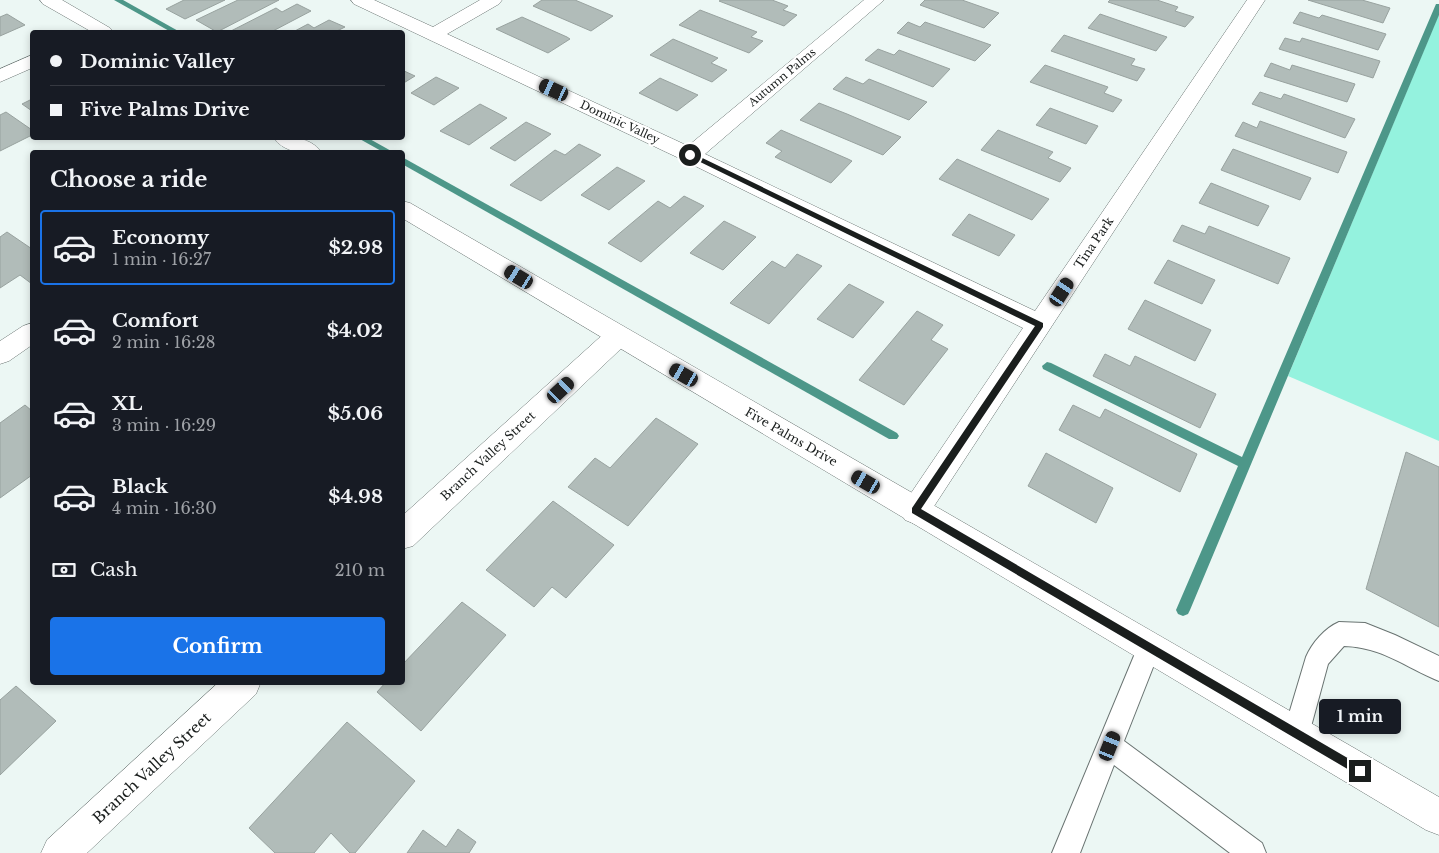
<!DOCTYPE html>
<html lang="en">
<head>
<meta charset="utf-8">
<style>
  body { margin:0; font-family:"Libre Baskerville",serif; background:#20242c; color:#f1f3f6; height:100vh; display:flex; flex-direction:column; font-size:19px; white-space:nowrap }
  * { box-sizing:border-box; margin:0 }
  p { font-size:16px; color:#9ea1a6 }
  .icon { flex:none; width:28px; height:28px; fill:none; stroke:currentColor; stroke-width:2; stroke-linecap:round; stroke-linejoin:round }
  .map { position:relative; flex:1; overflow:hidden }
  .side { position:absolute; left:30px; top:150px; width:375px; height:535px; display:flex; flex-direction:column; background:#171b24; border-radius:5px; box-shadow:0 2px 8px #0003 }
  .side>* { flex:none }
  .hud { position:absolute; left:30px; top:30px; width:375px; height:110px; border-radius:5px; box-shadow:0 2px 8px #0003; display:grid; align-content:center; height:110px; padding:0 20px; background:#171b24 }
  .end { position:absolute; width:22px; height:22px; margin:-11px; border:6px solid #1a1e1d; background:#fff; box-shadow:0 0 0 2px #fff }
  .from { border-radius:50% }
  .bubble { position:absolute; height:35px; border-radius:5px; background:#171b24; box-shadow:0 2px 8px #0003; font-size:16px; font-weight:700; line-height:35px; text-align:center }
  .car { position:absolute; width:15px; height:30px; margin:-15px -8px; border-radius:6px; box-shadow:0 0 4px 1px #0007; background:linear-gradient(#222 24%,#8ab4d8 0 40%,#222 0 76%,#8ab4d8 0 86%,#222 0) }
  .hud b { display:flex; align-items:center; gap:18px; height:48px; font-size:19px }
  .hud b+b { border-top:1px solid #363941 }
  .hud i { width:12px; height:12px; background:#f1f3f6 }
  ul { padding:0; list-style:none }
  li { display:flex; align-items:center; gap:15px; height:75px; margin:0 10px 8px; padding:0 10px; border:2px solid transparent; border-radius:5px }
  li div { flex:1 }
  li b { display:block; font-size:19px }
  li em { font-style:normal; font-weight:700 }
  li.selected { border-color:#1a73e8 }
  li>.icon { width:45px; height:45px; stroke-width:1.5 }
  h2 { padding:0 20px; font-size:22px; line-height:60px }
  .pay { display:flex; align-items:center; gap:12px; height:55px; padding:0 20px; font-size:19px }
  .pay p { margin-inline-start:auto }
  .button { display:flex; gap:10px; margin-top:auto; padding:10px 20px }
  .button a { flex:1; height:58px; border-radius:5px; background:#1a73e8; color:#fff; font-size:20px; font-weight:700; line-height:58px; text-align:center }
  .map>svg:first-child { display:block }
</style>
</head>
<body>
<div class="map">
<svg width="1439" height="853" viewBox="0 0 1439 853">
  <rect width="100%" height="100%" fill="#ecf7f4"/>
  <polygon fill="#94f2de" points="1439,14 1439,441 1288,376"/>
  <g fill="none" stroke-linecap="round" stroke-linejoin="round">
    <g fill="#4d9789" fill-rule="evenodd">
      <polygon points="114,0 123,0 180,32 171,32"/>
      <polygon points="1436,4 1439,4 1439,15 1190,610 1188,614 1183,616 1178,614 1176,610 1238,466 1043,369 1042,366 1047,362 1051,363 1242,457"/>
      <polygon points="358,138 368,138 393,152 383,152"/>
      <polygon points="402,157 897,433 899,436 897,439 889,439 402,164"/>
    </g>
  </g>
  <g fill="#b1bcb9" stroke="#98a29f">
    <polygon points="184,0 225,0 185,19 166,9"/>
    <polygon points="238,0 279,0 217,32 196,20"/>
    <polygon points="542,0 575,0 613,16 591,31 533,6"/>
    <polygon points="721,0 772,0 788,6 783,10 797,15 784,26 719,1"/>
    <polygon points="925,0 962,0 999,13 984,28 920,5"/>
    <polygon points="1110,0 1157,0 1178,7 1175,11 1194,17 1185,27 1108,2"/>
    <polygon points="1308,0 1362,0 1390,8 1383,23"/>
    <polygon points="297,4 311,11 271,32 229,32 276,8 282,12"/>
    <polygon points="700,10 757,32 751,37 763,41 749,53 679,25"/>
    <polygon points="1300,12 1319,18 1322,15 1386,34 1378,50 1293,23"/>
    <polygon points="7,14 25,25 0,36 0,17"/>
    <polygon points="1100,14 1126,23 1167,37 1156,51 1088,28"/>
    <polygon points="522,17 567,37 570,39 548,53 496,29"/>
    <polygon points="329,20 345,27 335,32 293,32 308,24 314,28"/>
    <polygon points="908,22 920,27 925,22 991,45 975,61 897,33"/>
    <polygon points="1064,35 1135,59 1131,65 1145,69 1137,81 1051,51"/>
    <polygon points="1285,38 1300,42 1302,38 1380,61 1373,78 1279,49"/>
    <polygon points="673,39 718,58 711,63 727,70 712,82 650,55"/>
    <polygon points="878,49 894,55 899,50 950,69 933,87 865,60"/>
    <polygon points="1271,63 1290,70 1292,65 1355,84 1347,102 1264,76"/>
    <polygon points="1045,65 1108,87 1104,93 1122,100 1113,112 1030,82"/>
    <polygon points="402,70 415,76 402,84"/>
    <polygon points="436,77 459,88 434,105 411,93"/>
    <polygon points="846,77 863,84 869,79 927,102 909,120 833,89"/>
    <polygon points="660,78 662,79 698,95 677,111 639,93"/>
    <polygon points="1260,92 1281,99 1284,94 1355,119 1345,138 1252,104"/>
    <polygon points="32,99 32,111 22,104"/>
    <polygon points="819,103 847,114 901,137 883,155 800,120"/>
    <polygon points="480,104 507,118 469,145 440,131"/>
    <polygon points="1050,108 1098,126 1086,144 1036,125"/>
    <polygon points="6,112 32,130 32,135 0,151 0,115"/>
    <polygon points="1260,121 1347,152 1338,173 1235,136 1243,122 1257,128"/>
    <polygon points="526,122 551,134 515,161 490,148"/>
    <polygon points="781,130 848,159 852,161 831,183 775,157 782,151 766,143"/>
    <polygon points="998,130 1053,152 1048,158 1071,168 1060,182 981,150"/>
    <polygon points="579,144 601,155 541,201 510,185 555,150 565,155"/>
    <polygon points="1233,149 1311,178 1300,200 1221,170"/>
    <polygon points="957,159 973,166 1049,199 1032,220 939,179"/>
    <polygon points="617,167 645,181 609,210 581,195"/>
    <polygon points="1211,183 1269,206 1258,226 1199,203"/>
    <polygon points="684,196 704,206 641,262 608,243 658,201 670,208"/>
    <polygon points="969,214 1015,235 999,256 952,235"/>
    <polygon points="724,221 756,237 723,270 690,253"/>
    <polygon points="1182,225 1205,234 1209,226 1290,258 1278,284 1173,241"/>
    <polygon points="7,232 32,249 32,284 20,275 0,288 0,237"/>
    <polygon points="797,254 822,266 769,324 730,303 772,261 785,268"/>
    <polygon points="1168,260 1215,280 1202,304 1154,283"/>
    <polygon points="849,284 884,302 853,338 817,319"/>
    <polygon points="1145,300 1211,330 1195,361 1128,329"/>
    <polygon points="917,311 943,325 931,340 948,349 904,405 859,380"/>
    <polygon points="1105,354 1130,366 1135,356 1216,394 1200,428 1093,376"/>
    <polygon points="25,405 32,411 32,475 0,498 0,423"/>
    <polygon points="1073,405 1100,418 1105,409 1197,454 1180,492 1059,430"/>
    <polygon points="656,418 698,444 628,526 568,487 595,458 610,468"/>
    <polygon points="1406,452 1439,467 1439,627 1366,589"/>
    <polygon points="1046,453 1113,488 1096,523 1028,486"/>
    <polygon points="553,501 614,545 566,598 552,587 534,607 486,570"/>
    <polygon points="462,602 506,635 421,731 377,692 386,682 402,682 402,665"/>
    <polygon points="16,686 56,721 0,775 0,700"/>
    <polygon points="347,722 415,781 355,853 350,853 331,833 314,853 275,853 249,828"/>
    <polygon points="458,829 476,842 469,853 407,853 423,830 446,847"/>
  </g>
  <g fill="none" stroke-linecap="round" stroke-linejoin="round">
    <g stroke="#697371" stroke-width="2">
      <g id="service">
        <path d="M1339,622L1365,623L1395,635L1439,656V681C1405,667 1382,647 1344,646L1328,664L1309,734L1305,743L1296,747L1287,743L1283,734L1306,657C1312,643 1325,628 1339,622Z"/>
        <polygon points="1149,635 1157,639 1161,647 1124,741 1262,843 1266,853 1230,853 1114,765 1080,853 1052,853 1141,639"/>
      </g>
    </g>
    <g stroke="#697371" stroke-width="1">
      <g id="minor">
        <polygon points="351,0 374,0 433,27 480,0 502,0 499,4 447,34 688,146 864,0 884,0 705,154 1035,311 1247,0 1265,0 925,520 915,524 905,520 900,511 905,502 1023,328 683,160 354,4"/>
        <polygon points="32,55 32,68 0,82 0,69"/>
        <polygon points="32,323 32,345 9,361 0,364 0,341 23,326"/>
        <polygon points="618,326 627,329 631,336 627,343 413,546 402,549 402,516 609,329"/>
        <polygon points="219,682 261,682 256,694 87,853 41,853 47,840"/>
      </g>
    </g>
    <g stroke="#697371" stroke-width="1">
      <g id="tertiary">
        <polygon points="40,0 62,0 110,28 113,32 92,32 43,4"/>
        <path d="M274,138C289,136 311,137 321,152C305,154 284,153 274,138Z"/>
        <polygon points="402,201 410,203 1439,797 1439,835 1426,830 402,218"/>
      </g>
    </g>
    <use href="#service" fill="#fff" fill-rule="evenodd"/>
    <use href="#minor" fill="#fff" fill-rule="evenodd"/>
    <use href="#tertiary" fill="#fff" fill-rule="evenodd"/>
  </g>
  <polygon fill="#1a1e1d" points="688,153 692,153 1043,323 1043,327 921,509 1363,767 1363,774 1356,774 912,513 912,508 1035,326 688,156"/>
  <g text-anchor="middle" stroke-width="4.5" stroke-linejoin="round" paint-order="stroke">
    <g font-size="11" fill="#1a1e1d" stroke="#fff">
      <text transform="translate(782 77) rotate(-40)" y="4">Autumn Palms</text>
      <text transform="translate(620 122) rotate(25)" y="4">Dominic Valley</text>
    </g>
    <g font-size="12" fill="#1a1e1d" stroke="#fff">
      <text transform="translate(1094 243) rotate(-56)" y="4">Tina Park</text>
      <text transform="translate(791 437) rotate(30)" y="4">Five Palms Drive</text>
      <text transform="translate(488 456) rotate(-43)" y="4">Branch Valley Street</text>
    </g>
    <g font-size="15" fill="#1a1e1d" stroke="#fff">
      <text transform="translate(152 768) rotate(-43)" y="5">Branch Valley Street</text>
    </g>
  </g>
</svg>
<i class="end from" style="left:690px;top:155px"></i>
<i class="end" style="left:1360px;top:771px"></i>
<div class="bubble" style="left:1319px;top:699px;width:82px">1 min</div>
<i class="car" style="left:554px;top:90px;rotate:295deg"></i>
<i class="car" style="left:519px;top:277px;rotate:301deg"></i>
<i class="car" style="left:1062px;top:292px;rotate:33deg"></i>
<i class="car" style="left:684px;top:375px;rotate:300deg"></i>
<i class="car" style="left:561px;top:390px;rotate:47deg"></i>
<i class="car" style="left:866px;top:482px;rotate:300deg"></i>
<i class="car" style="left:1110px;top:746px;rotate:22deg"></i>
<div class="hud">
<b><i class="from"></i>Dominic Valley</b>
<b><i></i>Five Palms Drive</b>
</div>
<section class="side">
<h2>Choose a ride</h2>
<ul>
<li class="selected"><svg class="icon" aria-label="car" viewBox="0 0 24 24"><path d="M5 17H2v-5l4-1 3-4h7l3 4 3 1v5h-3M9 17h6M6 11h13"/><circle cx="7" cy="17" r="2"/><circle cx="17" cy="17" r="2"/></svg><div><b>Economy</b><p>1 min · 16:27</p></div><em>$2.98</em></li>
<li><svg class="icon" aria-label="car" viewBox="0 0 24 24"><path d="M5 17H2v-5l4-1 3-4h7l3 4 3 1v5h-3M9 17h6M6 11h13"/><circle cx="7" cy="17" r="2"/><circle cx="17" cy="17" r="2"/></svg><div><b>Comfort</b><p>2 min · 16:28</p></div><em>$4.02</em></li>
<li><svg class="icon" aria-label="car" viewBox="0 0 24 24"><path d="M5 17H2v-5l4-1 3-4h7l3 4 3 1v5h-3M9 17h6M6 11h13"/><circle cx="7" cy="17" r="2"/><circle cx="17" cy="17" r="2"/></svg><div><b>XL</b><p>3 min · 16:29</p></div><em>$5.06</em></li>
<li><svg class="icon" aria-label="car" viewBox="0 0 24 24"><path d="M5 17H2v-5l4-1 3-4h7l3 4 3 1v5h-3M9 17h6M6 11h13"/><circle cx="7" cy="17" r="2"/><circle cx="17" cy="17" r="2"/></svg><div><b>Black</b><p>4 min · 16:30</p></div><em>$4.98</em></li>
</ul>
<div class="pay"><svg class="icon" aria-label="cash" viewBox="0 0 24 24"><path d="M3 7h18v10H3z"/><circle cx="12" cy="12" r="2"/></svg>Cash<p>210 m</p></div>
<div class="button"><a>Confirm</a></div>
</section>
</div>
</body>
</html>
